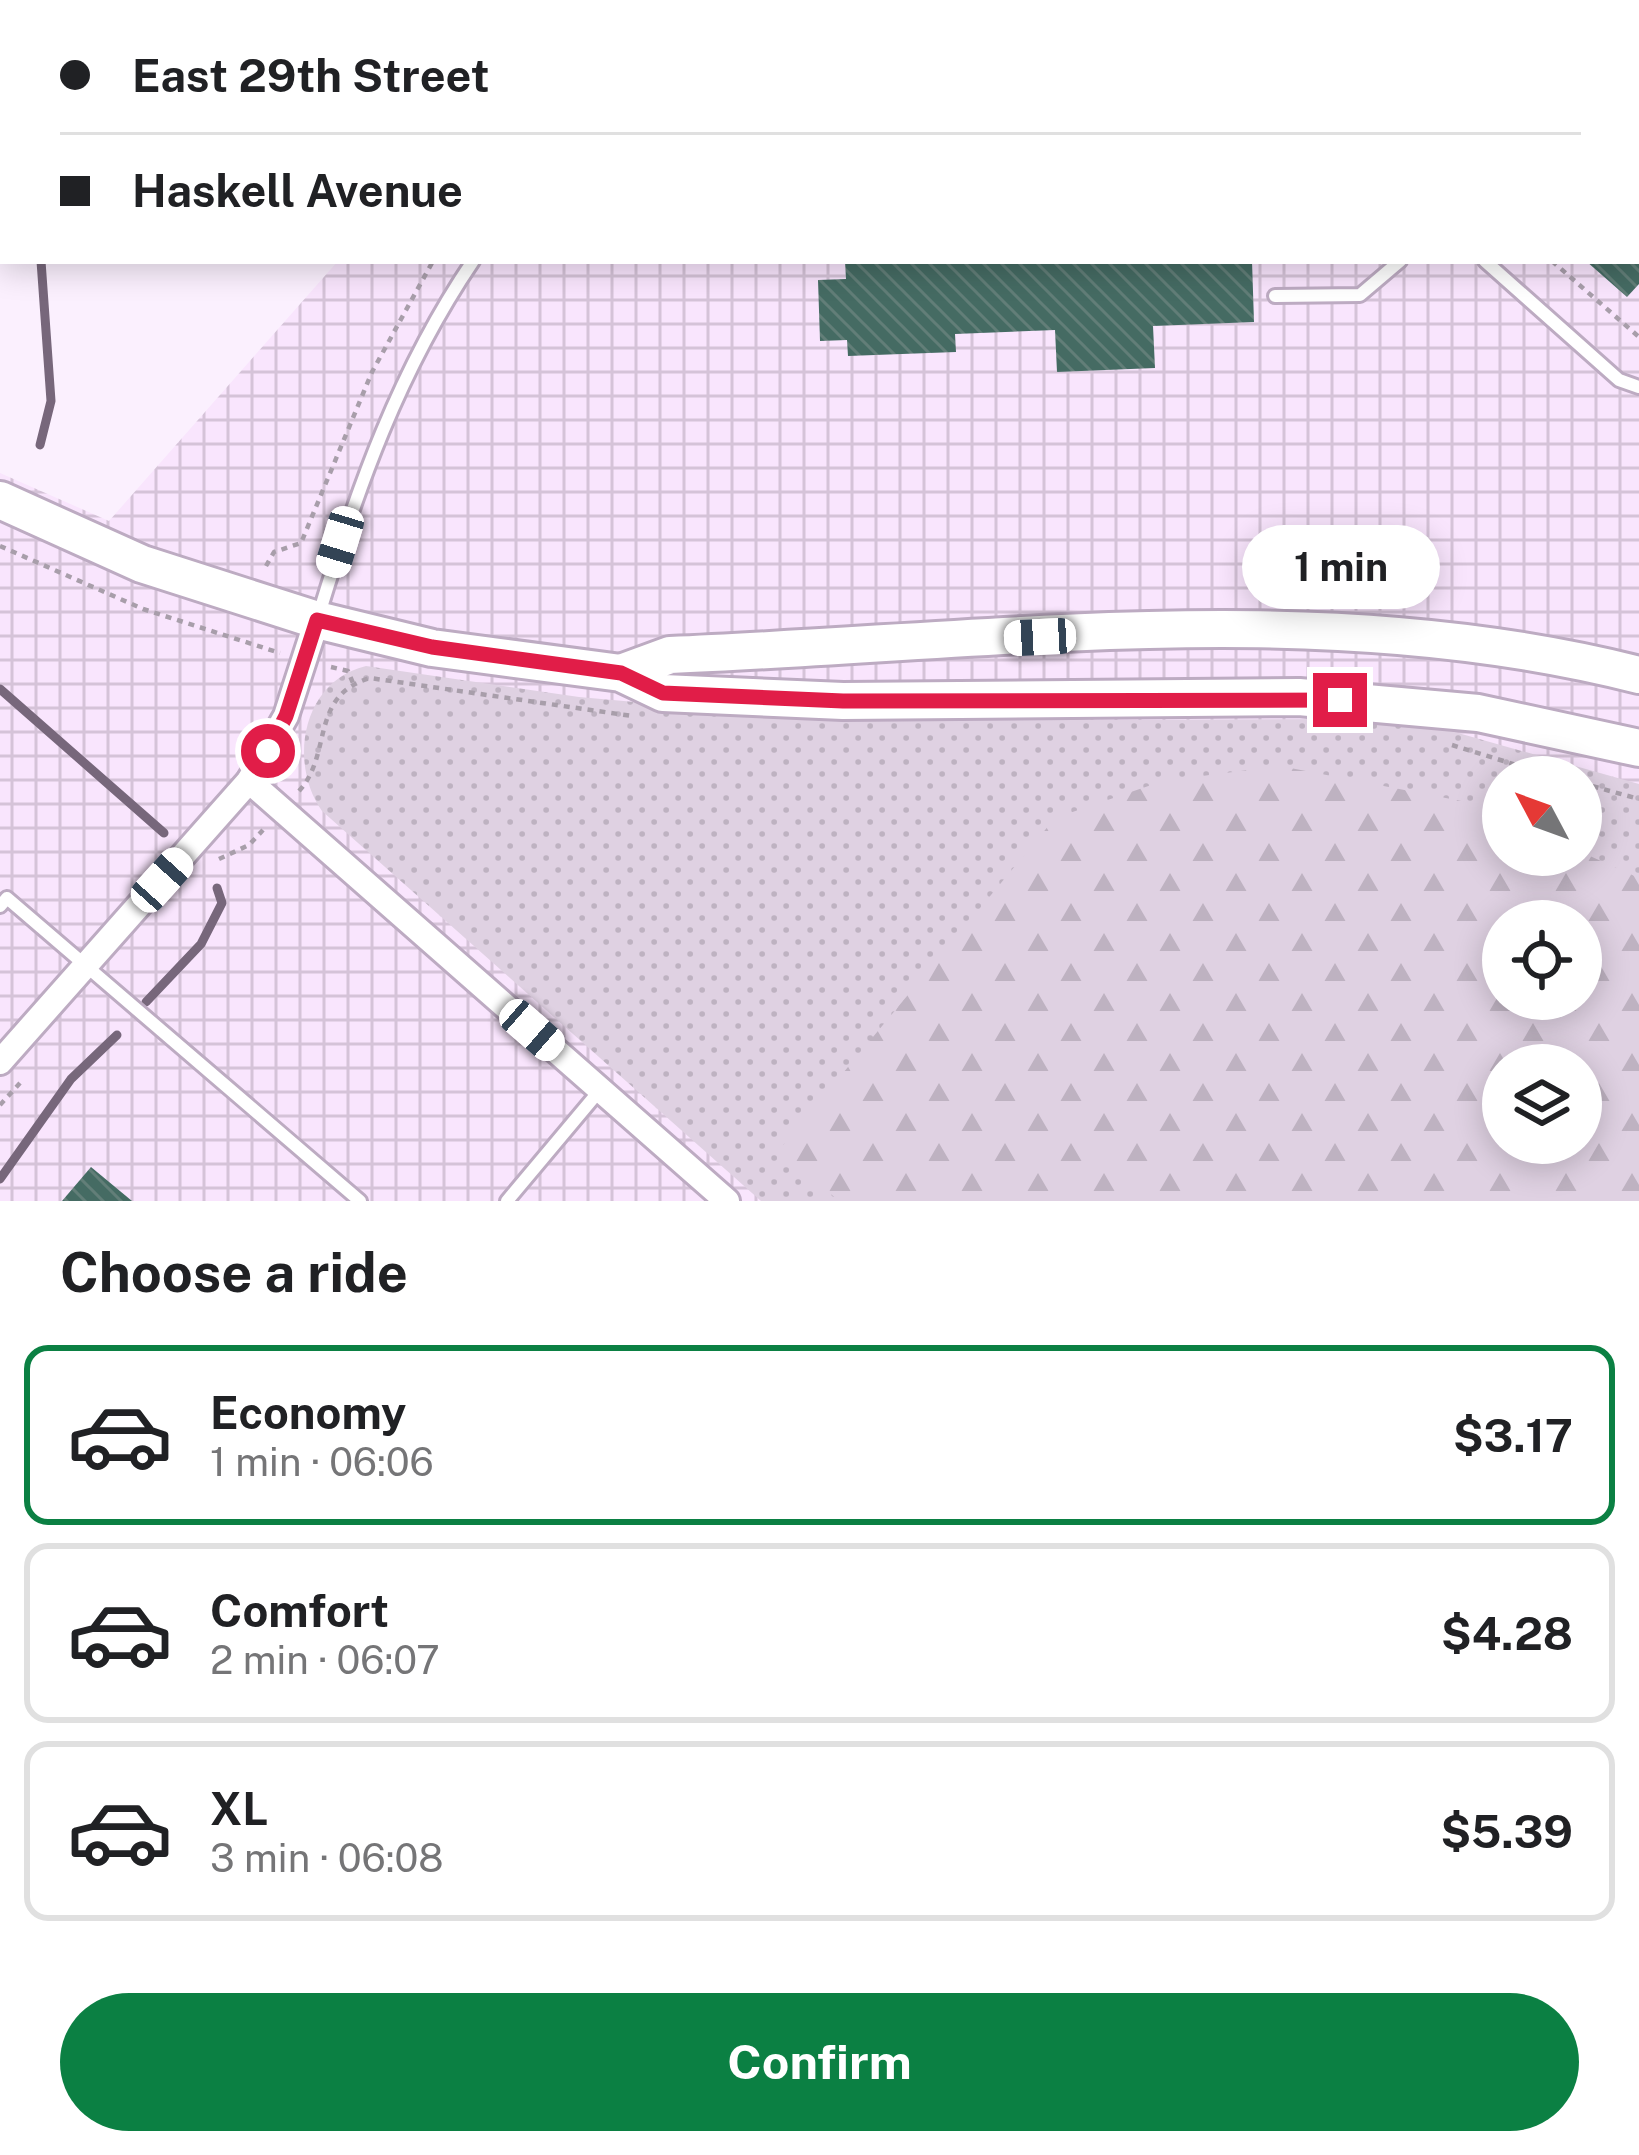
<!DOCTYPE html>
<html lang="en">
<head>
<meta charset="utf-8">
<style>
  body { margin:0; font-family:"Public Sans",sans-serif; background:#f6f6f6; color:#202124; height:100vh; display:flex; flex-direction:column; font-size:45px; white-space:nowrap }
  * { box-sizing:border-box; margin:0 }
  p { font-size:39px; color:#757577 }
  .icon { flex:none; width:66px; height:66px; fill:none; stroke:currentColor; stroke-width:2; stroke-linecap:round; stroke-linejoin:round }
  .map { position:relative; height:1201px; overflow:hidden }
  .panel { display:flex; flex-direction:column; background:#fff; flex:1 }
  .panel>* { flex:none }
  .banner { position:absolute; left:0px; top:0px; width:1641px; height:264px; box-shadow:0 6px 30px #0003; display:grid; align-content:center; height:264px; padding:0 60px; background:#fff }
  .needle { width:78px; rotate:311deg }
  .buttons { position:absolute; left:1482px; top:756px; display:grid; gap:24px }
  .buttons a { display:grid; place-items:center; width:120px; height:120px; border-radius:50%; background:#fff; box-shadow:0 6px 30px #0003; font-size:60px }
  .end { position:absolute; width:54px; height:54px; margin:-27px; border:15px solid #e11d48; background:#fff; box-shadow:0 0 0 6px #fff }
  .from { border-radius:50% }
  .bubble { position:absolute; height:84px; border-radius:42px; background:#fff; box-shadow:0 6px 30px #0003; font-size:39px; font-weight:700; line-height:84px; text-align:center }
  .car { position:absolute; width:36px; height:72px; margin:-36px -18px; border-radius:15px; box-shadow:0 0 9px 3px #0007; background:linear-gradient(#fff 24%,#345 0 40%,#fff 0 76%,#345 0 86%,#fff 0) }
  .banner b { display:flex; align-items:center; gap:42px; height:114px; font-size:45px }
  .banner b+b { border-top:3px solid #e0e0e0 }
  .banner i { width:30px; height:30px; background:#202124 }
  ul { padding:0; list-style:none }
  li { display:flex; align-items:center; gap:36px; height:180px; margin:0 24px 18px; padding:0 36px; border:6px solid #e0e0e0; border-radius:24px }
  li div { flex:1 }
  li b { display:block; font-size:45px }
  li em { font-style:normal; font-weight:700 }
  li.current { border-color:#0b8043 }
  li>.icon { width:108px; height:108px; stroke-width:1.5 }
  h2 { padding:0 60px; font-size:54px; line-height:144px }
  .action { display:flex; gap:24px; margin-top:auto; padding:24px 60px }
  .action a { flex:1; height:138px; border-radius:72px; background:#0b8043; color:#fff; font-size:48px; font-weight:700; line-height:138px; text-align:center }
  .map>svg:first-child { display:block }
</style>
</head>
<body>
<div class="map">
<svg width="1639" height="1201" viewBox="0 0 1639 1201">
  <defs>
    <pattern id="industrial-grid" width="8" height="8" patternUnits="userSpaceOnUse" patternTransform="scale(3)"><rect width="8" height="8" fill="#f9e5fd"/><path d="M0 4h8M4 0v8" fill="none" stroke="#d5c3d8"/></pattern>
    <pattern id="grass-dots" width="8" height="8" patternUnits="userSpaceOnUse" patternTransform="scale(3)"><rect width="8" height="8" fill="#dfd1e2"/><path d="M2 2h.1M6 6h.1" fill="none" stroke="#beb2c1" stroke-width="1.8" stroke-linecap="round"/></pattern>
    <pattern id="forest-firs" width="22" height="20" patternUnits="userSpaceOnUse" patternTransform="scale(3)"><rect width="22" height="20" fill="#dfd1e2"/><path d="M5 1l3.5 6h-7zM16 11l3.5 6h-7z" fill="#beb2c1"/></pattern>
    <pattern id="building-back-hatch" width="6" height="6" patternUnits="userSpaceOnUse" patternTransform="scale(3)"><rect width="6" height="6" fill="#456b63"/><path d="M-1 5l2 2M0 0l6 6M5-1l2 2" fill="none" stroke="#627e78"/></pattern>
  </defs>
  <rect width="100%" height="100%" fill="#fbf0fe"/>
  <path fill="url(#industrial-grid)" fill-rule="evenodd" d="M569,0H1639V1201H0V473L109,521L338,261H1638V3ZM1503,777H1581V855H1503ZM1503,921H1581V999H1503ZM1503,1065H1581V1143H1503Z"/>
  <path fill="url(#grass-dots)" fill-rule="evenodd" d="M366,666L579,697L702,708L943,711L1094,720L1364,719L1444,729L1639,784V1201H761L322,811C288,763 302,681 366,666ZM1503,777H1581V855H1503ZM1503,921H1581V999H1503ZM1503,1065H1581V1143H1503Z"/>
  <path fill="url(#forest-firs)" fill-rule="evenodd" d="M1280,766L1482,805L1503,815V855L1581,852L1639,878V1201H839L779,1150L1055,818L1163,781ZM1503,921H1581V999H1503ZM1503,1065H1581V1143H1503Z"/>
  <g fill="none" stroke-linecap="round" stroke-linejoin="round">
    <g stroke="#77677b" stroke-width="9">
      <polyline points="10,0 10,3"/>
      <polyline points="40,445 51,401 41,261"/>
      <polyline points="0,689 164,833"/>
      <polyline points="146,1002 201,944 222,903 217,888"/>
      <polyline points="0,1179 71,1079 117,1035"/>
    </g>
  </g>
  <g fill="url(#building-back-hatch)">
    <polygon points="845,261 1252,261 1254,322 1153,326 1155,368 1057,372 1055,330 955,334 956,352 848,356 847,340 820,341 818,280 846,279"/>
    <polygon points="1586,261 1639,261 1639,284 1627,297"/>
    <polygon points="91,1167 132,1201 62,1201"/>
  </g>
  <g fill="none" stroke-linecap="round" stroke-linejoin="round">
    <g stroke="#bdabc2" stroke-width="18">
      <g id="service">
        <polyline points="963,0 977,3"/>
        <polyline points="1357,0 1360,3"/>
        <polyline points="690,3 693,0"/>
        <polyline points="925,3 928,0"/>
        <polyline points="1090,3 1151,0"/>
        <polyline points="1485,261 1619,380 1639,387"/>
        <polyline points="1275,296 1360,295 1400,261"/>
        <path d="M319,614C357,489 399,370 473,261"/>
        <polyline points="0,906 7,898 360,1201"/>
        <polyline points="507,1201 600,1090"/>
      </g>
    </g>
    <g stroke="#bdabc2" stroke-width="30">
      <g id="minor">
        <polyline points="301,3 303,0"/>
        <polyline points="0,202 3,201"/>
        <polyline points="249,781 727,1201"/>
        <polyline points="0,1062 249,781 286,716 317,620"/>
      </g>
    </g>
    <g stroke="#bdabc2" stroke-width="42">
      <g id="secondary">
        <polyline points="0,500 142,564 317,620 432,648 621,673 663,693 843,701 1299,697 1478,713 1639,748"/>
        <path d="M621,673L670,655C993,642 1321,594 1639,675"/>
      </g>
    </g>
    <g stroke="#a89eaa" stroke-width="4.5" stroke-dasharray="6 6" stroke-linecap="butt">
      <polyline points="885,0 889,3"/>
      <polyline points="647,3 650,0"/>
      <polyline points="860,3 861,0"/>
      <polyline points="1422,3 1424,0"/>
      <polyline points="1552,261 1639,337"/>
      <polyline points="0,546 143,609 280,653"/>
      <polyline points="266,566 274,552 301,543 372,372 433,261"/>
      <polyline points="331,667 348,671 353,683"/>
      <polyline points="1452,745 1555,777"/>
      <polyline points="1581,783 1639,799"/>
      <path d="M299,791C333,754 309,696 370,678L632,716"/>
      <polyline points="219,859 249,845 263,830"/>
      <polyline points="0,1105 20,1083"/>
    </g>
    <use href="#service" stroke="#fff" stroke-width="12"/>
    <use href="#minor" stroke="#fff" stroke-width="24"/>
    <use href="#secondary" stroke="#fff" stroke-width="36"/>
  </g>
  <g fill="none" stroke-linecap="round" stroke-linejoin="round">
    <polyline stroke="#e11d48" stroke-width="15" points="268,751 286,716 317,620 432,647 621,673 663,693 843,701 1340,700"/>
  </g>
</svg>
<div class="buttons">
<a><svg class="needle" viewBox="-14 -14 28 28"><path d="M0-13l5 13h-10z" fill="#e53935"/><path d="M0 13l5-13h-10z" fill="#757577"/></svg></a>
<a><svg class="icon" aria-label="locate" viewBox="0 0 24 24"><circle cx="12" cy="12" r="6"/><path d="M12 2v4M12 18v4M2 12h4M18 12h4"/></svg></a>
<a><svg class="icon" aria-label="layers" viewBox="0 0 24 24"><path d="M12 4l9 5-9 5-9-5zM3 14l9 5 9-5"/></svg></a>
</div>
<i class="end from" style="left:268px;top:751px"></i>
<i class="end" style="left:1340px;top:700px"></i>
<div class="bubble" style="left:1242px;top:525px;width:198px">1 min</div>
<i class="car" style="left:340px;top:542px;rotate:197deg"></i>
<i class="car" style="left:1040px;top:637px;rotate:267deg"></i>
<i class="car" style="left:162px;top:880px;rotate:42deg"></i>
<i class="car" style="left:532px;top:1030px;rotate:131deg"></i>
<div class="banner">
<b><i class="from"></i>East 29th Street</b>
<b><i></i>Haskell Avenue</b>
</div>
</div>
<section class="panel">
<h2>Choose a ride</h2>
<ul>
<li class="current"><svg class="icon" aria-label="car" viewBox="0 0 24 24"><path d="M5 17H2v-5l4-1 3-4h7l3 4 3 1v5h-3M9 17h6M6 11h13"/><circle cx="7" cy="17" r="2"/><circle cx="17" cy="17" r="2"/></svg><div><b>Economy</b><p>1 min · 06:06</p></div><em>$3.17</em></li>
<li><svg class="icon" aria-label="car" viewBox="0 0 24 24"><path d="M5 17H2v-5l4-1 3-4h7l3 4 3 1v5h-3M9 17h6M6 11h13"/><circle cx="7" cy="17" r="2"/><circle cx="17" cy="17" r="2"/></svg><div><b>Comfort</b><p>2 min · 06:07</p></div><em>$4.28</em></li>
<li><svg class="icon" aria-label="car" viewBox="0 0 24 24"><path d="M5 17H2v-5l4-1 3-4h7l3 4 3 1v5h-3M9 17h6M6 11h13"/><circle cx="7" cy="17" r="2"/><circle cx="17" cy="17" r="2"/></svg><div><b>XL</b><p>3 min · 06:08</p></div><em>$5.39</em></li>
</ul>
<div class="action"><a>Confirm</a></div>
</section>
</body>
</html>
